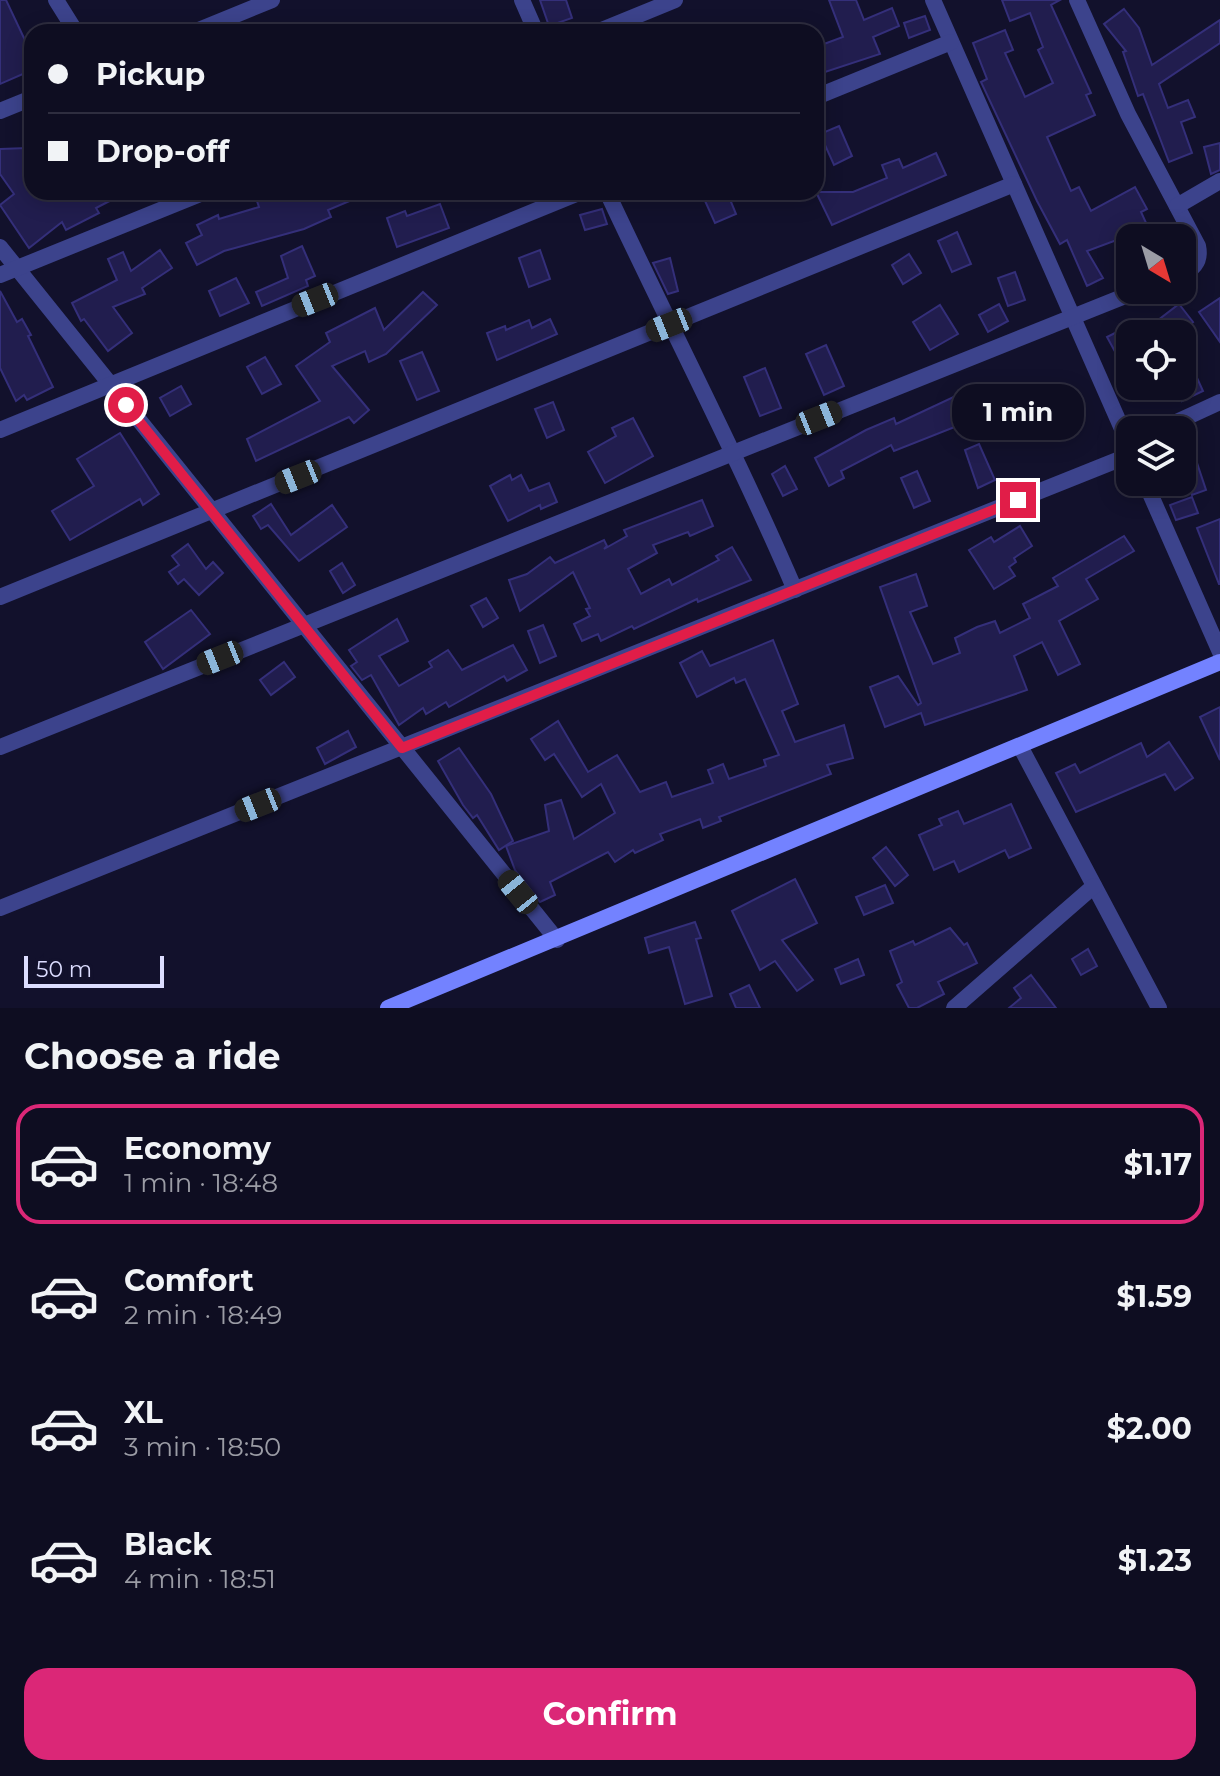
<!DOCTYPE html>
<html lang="en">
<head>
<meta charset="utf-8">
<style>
  body { margin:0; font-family:Montserrat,sans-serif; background:#17162a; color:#f1f3f6; height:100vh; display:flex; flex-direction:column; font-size:30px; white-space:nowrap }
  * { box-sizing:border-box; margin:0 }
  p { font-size:26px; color:#9b9ca5 }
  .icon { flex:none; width:44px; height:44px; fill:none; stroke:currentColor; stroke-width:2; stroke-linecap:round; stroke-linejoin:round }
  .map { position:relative; height:1008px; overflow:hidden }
  .sheet { display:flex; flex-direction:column; background:#0e0d21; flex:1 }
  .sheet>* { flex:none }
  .banner { position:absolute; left:24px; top:24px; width:800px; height:176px; border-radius:24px; box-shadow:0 4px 20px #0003,0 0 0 2px #2e2d3f; display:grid; align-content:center; height:176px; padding:0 24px; background:#0e0d21 }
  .needle { width:52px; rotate:142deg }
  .fabs { position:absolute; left:1116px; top:224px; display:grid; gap:16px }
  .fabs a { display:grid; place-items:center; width:80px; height:80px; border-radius:16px; background:#0e0d21; box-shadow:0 4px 20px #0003,0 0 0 2px #2e2d3f; font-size:40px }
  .scale { position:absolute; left:24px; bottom:20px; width:140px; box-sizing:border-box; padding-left:8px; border:4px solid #dcddff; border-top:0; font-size:22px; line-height:28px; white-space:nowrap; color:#dcddff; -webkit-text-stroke:6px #12112c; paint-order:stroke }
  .end { position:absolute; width:36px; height:36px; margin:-18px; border:10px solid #e11d48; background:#fff; box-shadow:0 0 0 4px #fff }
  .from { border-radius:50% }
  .bubble { position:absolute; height:56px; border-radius:24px; background:#0e0d21; box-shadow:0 4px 20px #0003,0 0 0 2px #2e2d3f; font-size:26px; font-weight:700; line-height:56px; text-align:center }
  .car { position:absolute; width:24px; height:48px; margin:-24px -12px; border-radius:10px; box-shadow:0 0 6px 2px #0007; background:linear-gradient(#222 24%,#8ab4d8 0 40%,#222 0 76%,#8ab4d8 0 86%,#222 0) }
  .banner b { display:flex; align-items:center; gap:28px; height:76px; font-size:30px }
  .banner b+b { border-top:2px solid #2e2d3f }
  .banner i { width:20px; height:20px; background:#f1f3f6 }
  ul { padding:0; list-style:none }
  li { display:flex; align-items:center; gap:24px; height:120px; margin:0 16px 12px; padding:0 8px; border:4px solid transparent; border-radius:24px }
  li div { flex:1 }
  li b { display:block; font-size:30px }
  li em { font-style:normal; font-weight:700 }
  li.active { border-color:#db2777 }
  li>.icon { width:72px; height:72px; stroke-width:1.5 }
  h2 { padding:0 24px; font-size:36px; line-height:96px }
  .cta { display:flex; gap:16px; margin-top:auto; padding:16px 24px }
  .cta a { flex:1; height:92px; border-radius:24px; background:#db2777; color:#fff; font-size:32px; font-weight:700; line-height:92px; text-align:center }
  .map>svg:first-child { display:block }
</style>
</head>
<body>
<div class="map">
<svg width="1220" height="1008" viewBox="0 0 1220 1008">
  <rect width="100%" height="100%" fill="#12112c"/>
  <g fill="#211d4e" stroke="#342f7a" stroke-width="2">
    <polygon points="0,0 6,0 32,55 32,70 0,84"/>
    <polygon points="540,0 566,0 572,18 549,26"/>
    <polygon points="829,0 856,0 864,20 892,8 899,26 873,37 880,54 822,73 816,47 843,37"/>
    <polygon points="1002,0 1060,0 1051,5 1091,93 1086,95 1095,115 1047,137 1071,191 1079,187 1091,211 1135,187 1147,209 1141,212 1153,238 1122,238 1087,251 1103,278 1087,286 1067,240 1060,244 1037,201 981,82 987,79 973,43 1005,30 1013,50 1005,53 1025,97 1053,83 1038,50 1043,47 1030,13 1010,21"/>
    <polygon points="1124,9 1139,28 1152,65 1220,20 1220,43 1159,84 1168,108 1188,100 1195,117 1181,122 1192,153 1169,162 1143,94 1138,96 1123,52 1126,51 1104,24"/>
    <polygon points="925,16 930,30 909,38 904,23"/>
    <polygon points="839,126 852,156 834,165 820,134"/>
    <polygon points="1220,143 1220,170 1211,174 1204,147"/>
    <polygon points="27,148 32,192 127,192 96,208 99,213 66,230 62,222 29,248 0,205 14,194 0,174 0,149"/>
    <polygon points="936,153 946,175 832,225 816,192 853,192 887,178 882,165 899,159 903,168"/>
    <polygon points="280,192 371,192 328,210 331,217 304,229 224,251 197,265 186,243 202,235 197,225 218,215 219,219 259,207 257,201"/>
    <polygon points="701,192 727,192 736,214 715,223"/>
    <polygon points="440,204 449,228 397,247 387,218 405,211 407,216"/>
    <polygon points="602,209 607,224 585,230 580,215"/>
    <polygon points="957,232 971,264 952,272 938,241"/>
    <polygon points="302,246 315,276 306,280 308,286 262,306 256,292 288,278 281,256"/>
    <polygon points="160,250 172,268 142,288 145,294 113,307 132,333 108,351 84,319 81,321 72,303 117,280 108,259 123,252 131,271"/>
    <polygon points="540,250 550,279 529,287 519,258"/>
    <polygon points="909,254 921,273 903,284 892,265"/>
    <polygon points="670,258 678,291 668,294 653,263"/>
    <polygon points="1015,272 1025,300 1008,306 998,278"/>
    <polygon points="236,278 249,303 220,316 209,291"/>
    <polygon points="0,291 17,322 22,319 31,335 28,336 53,387 27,400 24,395 16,401 0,368"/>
    <polygon points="423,292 437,305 386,354 369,362 365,351 332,366 369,410 354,423 349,417 256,461 247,439 320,401 296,366 330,342 326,333 375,308 384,330"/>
    <polygon points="1220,298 1220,342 1199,312"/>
    <polygon points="999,304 1008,321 988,332 979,315"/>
    <polygon points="1179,304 1193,322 1178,334 1140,334"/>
    <polygon points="940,305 958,334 930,350 913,322"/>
    <polygon points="550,319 557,334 497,360 487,333 505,326 506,330 529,320 532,328"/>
    <polygon points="1123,329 1130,329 1130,353 1119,359 1107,337"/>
    <polygon points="826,345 844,386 824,395 806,354"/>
    <polygon points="1182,345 1203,391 1182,401"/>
    <polygon points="422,352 439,391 417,400 400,361"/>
    <polygon points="265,357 281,384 262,394 247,367"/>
    <polygon points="765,368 781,408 760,416 744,377"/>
    <polygon points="181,386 191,404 170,416 160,398"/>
    <polygon points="962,393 975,419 894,451 891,445 841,471 844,478 829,486 815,458 866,430 894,418 896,424"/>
    <polygon points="553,402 564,430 547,438 535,409"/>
    <polygon points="633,418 653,456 605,483 588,452 616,436 612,428"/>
    <polygon points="1186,430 1206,490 1192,495 1182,462 1182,432"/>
    <polygon points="120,433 159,494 143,505 140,499 70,540 52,511 94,486 77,459"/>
    <polygon points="979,444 995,480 978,488 965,450"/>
    <polygon points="785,466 797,489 783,496 772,474"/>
    <polygon points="917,471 930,501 914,508 901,478"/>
    <polygon points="510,475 512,480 521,475 529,491 549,483 557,502 541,509 540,505 508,521 490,486"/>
    <polygon points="1192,497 1198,513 1176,520 1170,505"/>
    <polygon points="702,500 713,526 690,536 688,532 653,545 657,553 628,569 641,594 669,579 672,585 719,560 716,556 732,547 751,580 698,602 697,599 634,629 632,626 601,641 598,634 582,641 574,624 590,616 586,609 590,608 573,572 520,611 509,580 527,574 550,557 555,563 604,540 607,546 604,549 627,536 624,530"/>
    <polygon points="271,504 291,535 332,505 347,527 299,561 268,525 261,529 253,516"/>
    <polygon points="1220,519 1220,584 1219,584 1197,528"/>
    <polygon points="1020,526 1032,546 1014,558 1016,562 1009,567 1015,576 994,589 969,550 991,537 994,542"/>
    <polygon points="1124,536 1134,551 1086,579 1098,599 1059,621 1080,664 1058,675 1042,642 1014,656 1027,690 925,725 921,713 885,727 870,687 898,676 918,705 921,703 880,587 916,574 927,606 910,612 933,664 960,653 955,638 977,627 995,621 1000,633 1030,618 1023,604 1058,586 1053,578"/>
    <polygon points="188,544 206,569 213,562 223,573 199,595 184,579 178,584 169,572 179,565 172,556"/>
    <polygon points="342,563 355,585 343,593 330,571"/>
    <polygon points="486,598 498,618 483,627 471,606"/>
    <polygon points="191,610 210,634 163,669 145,642"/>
    <polygon points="397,619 408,641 379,656 399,686 432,667 429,662 448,650 462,670 513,645 527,670 507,681 504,676 449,707 446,702 426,714 423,708 399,725 371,675 362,680 351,666 357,662 349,650"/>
    <polygon points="543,625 556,656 540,663 528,631"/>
    <polygon points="773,640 798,704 782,711 795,742 844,725 853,758 827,765 831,774 719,817 721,821 703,828 700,819 660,834 663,840 635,853 633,850 615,862 608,852 550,882 555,895 540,902 515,870 506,846 549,831 545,805 561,800 574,839 615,813 601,784 582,797 554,754 545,760 531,739 558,721 588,772 617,755 640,792 666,782 672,797 713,783 708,770 723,764 729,779 766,766 764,760 779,755 745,679 736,683 734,678 697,697 680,663 702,651 710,666"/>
    <polygon points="284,662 295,677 271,695 260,680"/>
    <polygon points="1220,707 1220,760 1200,717"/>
    <polygon points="348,731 356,747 325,764 317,748"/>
    <polygon points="1169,742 1193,778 1175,790 1165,774 1076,812 1056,773 1075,764 1080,773 1141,743 1147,757"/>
    <polygon points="459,748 491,794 513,841 499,850 477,815 473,818 463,805 438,761"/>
    <polygon points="1011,804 1031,848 1009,858 1005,850 959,872 954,861 934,870 919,835 942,825 939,819 958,811 964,824"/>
    <polygon points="886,847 908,875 895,886 873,858"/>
    <polygon points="795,879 817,923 782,940 813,980 797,991 775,961 760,970 732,911"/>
    <polygon points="885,885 893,903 864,915 856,897"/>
    <polygon points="695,922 701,938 696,939 712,996 685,1004 669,947 649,953 645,938"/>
    <polygon points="950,928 964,945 967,943 977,963 938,982 944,994 917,1008 909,1008 897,985 902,982 890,951 913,941 915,945"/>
    <polygon points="1088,949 1097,966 1081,975 1072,959"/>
    <polygon points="858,959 864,975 841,984 835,969"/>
    <polygon points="1031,975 1056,1008 1009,1008 1021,998 1014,988"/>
    <polygon points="749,985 760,1008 736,1008 730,994"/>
  </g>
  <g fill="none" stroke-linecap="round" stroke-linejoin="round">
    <g stroke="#3c438c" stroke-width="16">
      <polyline points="56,0 76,32"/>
      <polyline points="522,0 536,32"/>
      <polyline points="933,0 1130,447"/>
      <path d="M1077,0L1128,114L1198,246C1201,260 1196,268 1182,274"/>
      <polyline points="194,32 272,0"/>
      <polyline points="597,32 675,0"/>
      <polyline points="816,97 951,42"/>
      <polyline points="0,111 32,98"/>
      <path d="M607,192C669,325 737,455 795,590"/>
      <polyline points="1177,206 1220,181"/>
      <polyline points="0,247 557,940"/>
      <polyline points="0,275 205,192"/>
      <polyline points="0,430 581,192"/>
      <polyline points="1159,430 1220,402"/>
      <polyline points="1145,482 1220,652"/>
      <polyline points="0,597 1014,184"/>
      <polyline points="1020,746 1159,1008"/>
      <polyline points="0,747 1140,290"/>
      <polyline points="0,908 1130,455"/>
      <polyline points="954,1008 1094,886"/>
    </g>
    <polyline stroke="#7382ff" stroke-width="16" points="388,1008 1220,662"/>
  </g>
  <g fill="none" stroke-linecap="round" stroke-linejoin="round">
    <polyline stroke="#e11d48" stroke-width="10" points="126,405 402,748 1018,500"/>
  </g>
</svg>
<div class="fabs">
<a><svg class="needle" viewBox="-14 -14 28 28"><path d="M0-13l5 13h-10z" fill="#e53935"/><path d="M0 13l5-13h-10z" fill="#9b9ca5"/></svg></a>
<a><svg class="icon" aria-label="locate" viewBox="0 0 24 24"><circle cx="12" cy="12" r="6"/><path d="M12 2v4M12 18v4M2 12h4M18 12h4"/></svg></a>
<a><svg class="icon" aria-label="layers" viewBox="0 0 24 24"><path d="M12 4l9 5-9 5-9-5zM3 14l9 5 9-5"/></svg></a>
</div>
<div class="scale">50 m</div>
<i class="end from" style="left:126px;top:405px"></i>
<i class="end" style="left:1018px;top:500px"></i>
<div class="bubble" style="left:952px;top:384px;width:132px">1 min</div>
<i class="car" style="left:315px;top:300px;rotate:248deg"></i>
<i class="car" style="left:669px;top:325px;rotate:248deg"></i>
<i class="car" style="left:819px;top:418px;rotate:68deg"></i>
<i class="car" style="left:298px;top:477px;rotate:248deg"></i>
<i class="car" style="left:220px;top:658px;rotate:248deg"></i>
<i class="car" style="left:258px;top:805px;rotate:248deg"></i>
<i class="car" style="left:518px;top:892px;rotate:321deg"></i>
<div class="banner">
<b><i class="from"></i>Pickup</b>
<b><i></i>Drop-off</b>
</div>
</div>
<section class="sheet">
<h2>Choose a ride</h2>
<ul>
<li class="active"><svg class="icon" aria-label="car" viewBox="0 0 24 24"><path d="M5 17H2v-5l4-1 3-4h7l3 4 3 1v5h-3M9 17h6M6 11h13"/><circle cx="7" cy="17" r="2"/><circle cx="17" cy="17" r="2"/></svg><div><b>Economy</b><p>1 min · 18:48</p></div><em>$1.17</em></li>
<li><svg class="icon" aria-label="car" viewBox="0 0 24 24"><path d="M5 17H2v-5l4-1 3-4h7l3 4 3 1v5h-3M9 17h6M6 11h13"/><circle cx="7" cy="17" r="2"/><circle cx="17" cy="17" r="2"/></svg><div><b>Comfort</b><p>2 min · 18:49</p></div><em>$1.59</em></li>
<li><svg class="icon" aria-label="car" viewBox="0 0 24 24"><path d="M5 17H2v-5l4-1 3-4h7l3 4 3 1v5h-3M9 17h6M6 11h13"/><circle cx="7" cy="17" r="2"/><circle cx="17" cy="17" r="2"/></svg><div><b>XL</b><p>3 min · 18:50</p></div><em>$2.00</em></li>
<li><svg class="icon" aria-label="car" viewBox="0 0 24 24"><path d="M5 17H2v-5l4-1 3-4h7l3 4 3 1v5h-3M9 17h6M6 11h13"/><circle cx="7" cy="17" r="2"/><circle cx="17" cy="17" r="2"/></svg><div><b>Black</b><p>4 min · 18:51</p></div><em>$1.23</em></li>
</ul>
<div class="cta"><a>Confirm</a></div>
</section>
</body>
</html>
